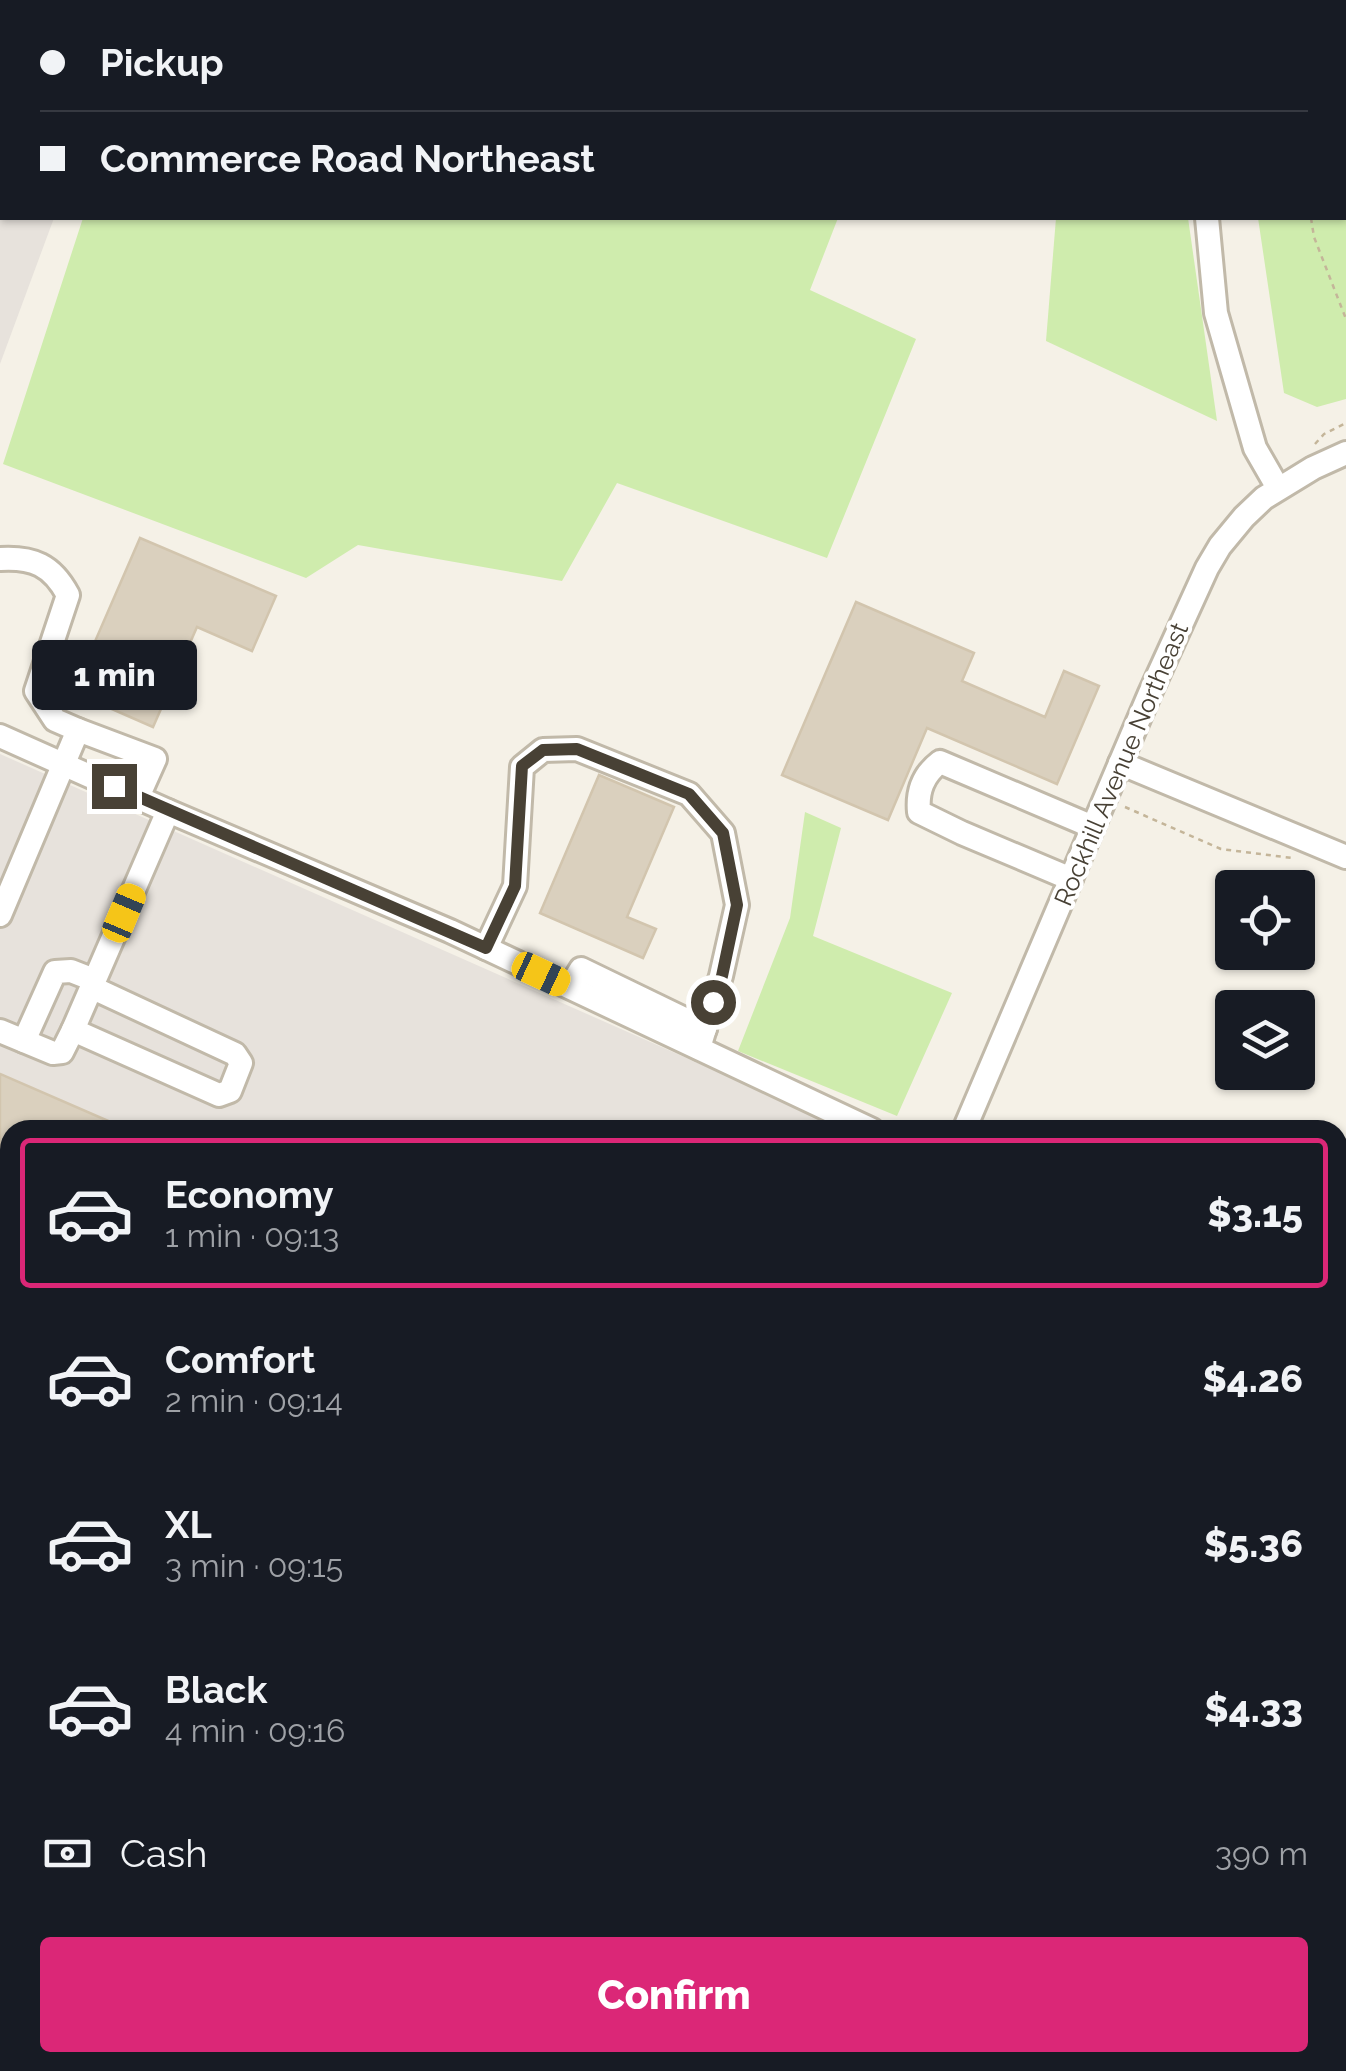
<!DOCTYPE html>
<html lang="en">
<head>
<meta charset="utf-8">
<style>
  body { margin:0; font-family:Raleway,sans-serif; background:#242831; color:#f1f3f6; height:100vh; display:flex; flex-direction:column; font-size:38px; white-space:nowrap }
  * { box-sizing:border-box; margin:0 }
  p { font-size:32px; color:#9ea1a6 }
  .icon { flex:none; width:55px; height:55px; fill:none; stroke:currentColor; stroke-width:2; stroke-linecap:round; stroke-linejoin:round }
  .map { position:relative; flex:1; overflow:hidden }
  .panel { position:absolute; left:0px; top:1120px; width:1348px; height:952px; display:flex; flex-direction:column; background:#171b24; border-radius:30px 30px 0 0; box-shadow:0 2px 8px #0004 }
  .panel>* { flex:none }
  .top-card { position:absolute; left:0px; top:0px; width:1348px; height:220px; box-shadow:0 2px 8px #0004; display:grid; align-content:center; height:220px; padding:0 40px; background:#171b24 }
  .tools { position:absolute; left:1215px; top:870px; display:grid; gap:20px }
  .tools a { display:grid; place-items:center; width:100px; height:100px; border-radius:10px; background:#171b24; box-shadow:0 2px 8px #0004; font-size:50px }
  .end { position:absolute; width:45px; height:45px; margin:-22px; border:12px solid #484135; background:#fff; box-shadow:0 0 0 5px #fff }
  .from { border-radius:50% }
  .bubble { position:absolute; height:70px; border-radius:10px; background:#171b24; box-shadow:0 2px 8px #0004; font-size:32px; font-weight:800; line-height:70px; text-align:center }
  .car { position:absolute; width:30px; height:60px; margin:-30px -15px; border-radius:12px; box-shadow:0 0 8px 2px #0007; background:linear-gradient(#f5c518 24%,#345 0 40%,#f5c518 0 76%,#345 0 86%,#f5c518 0) }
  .top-card b { display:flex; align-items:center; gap:35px; height:95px; font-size:38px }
  .top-card b+b { border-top:2px solid #363941 }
  .top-card i { width:25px; height:25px; background:#f1f3f6 }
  ul { padding:18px 0 0; list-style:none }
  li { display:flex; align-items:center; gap:30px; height:150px; margin:0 20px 15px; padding:0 20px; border:5px solid transparent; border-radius:10px }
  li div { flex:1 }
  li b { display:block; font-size:38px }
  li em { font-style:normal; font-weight:800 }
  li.current { border-color:#db2777 }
  li>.icon { width:90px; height:90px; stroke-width:1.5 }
  .pay { display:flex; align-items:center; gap:25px; height:110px; padding:0 40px; font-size:38px }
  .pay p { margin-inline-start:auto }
  .button { display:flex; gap:20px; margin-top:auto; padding:20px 40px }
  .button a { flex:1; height:115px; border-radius:10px; background:#db2777; color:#fff; font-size:40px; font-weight:800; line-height:115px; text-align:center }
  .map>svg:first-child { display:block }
</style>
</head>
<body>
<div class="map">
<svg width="1346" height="2071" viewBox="0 0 1346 2071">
  <rect width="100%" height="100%" fill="#f5f1e7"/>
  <g fill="#e7e2dc">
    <polygon points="0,0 116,0 116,2 2,2 2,218 54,218 0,364"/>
    <polygon points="0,754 849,1130 10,1130 10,1978 0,1974"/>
  </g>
  <g fill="#cfecad">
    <polygon points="143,0 883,0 884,2 143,2"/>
    <polygon points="1225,0 1346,0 1346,399 1317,407 1284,393 1258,218 1345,218 1345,2 1226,2"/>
    <polygon points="83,218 838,218 810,290 916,339 827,558 617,483 562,581 358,545 306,578 3,464"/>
    <polygon points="1056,218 1188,218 1217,421 1046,341"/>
    <polygon points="805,812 841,828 813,936 952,993 897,1116 738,1051 790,918"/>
    <polygon points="1346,1585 1346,2071 1075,2071 1078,2062 1338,2062 1338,1603"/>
    <polygon points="0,1974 10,1978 10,2062 34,2063 32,2071 0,2071"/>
  </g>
  <g fill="#dad0be" stroke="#d2c5ae" stroke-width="2.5">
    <polygon points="140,538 276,596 252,651 197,627 153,727 73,692"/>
    <polygon points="856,602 974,653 962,681 1045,717 1064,671 1099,686 1057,784 927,728 888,820 782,775"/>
    <polygon points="599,775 674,807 627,917 656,929 643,958 540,913"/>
    <polygon points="0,1074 129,1130 10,1130 10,1174 0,1170"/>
    <polygon points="0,1520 10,1524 10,1654 0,1649"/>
    <polygon points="10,1687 10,1717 0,1712"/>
  </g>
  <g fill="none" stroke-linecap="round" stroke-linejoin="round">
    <g stroke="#c1b9a9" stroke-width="28">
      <g id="minor">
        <polyline points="1043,0 1043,2"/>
        <polyline points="1183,0 1183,2"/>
        <polyline points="1207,218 1216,313 1255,448 1278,488"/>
        <path d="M0,559C33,557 52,565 68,595L36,691L55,720L78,730"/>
        <polyline points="0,736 168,811 450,931 872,1130"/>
        <polyline points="1120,763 1346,857"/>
        <path d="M1071,879L962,833L919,812C917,791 923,775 940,762L1093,827"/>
        <polyline points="0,915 78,730 155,759 138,797"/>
        <polyline points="486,948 515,886 522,767 543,750 577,749 689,794 723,833 737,905 721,976 699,1048"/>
        <polyline points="91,987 235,1054 241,1063 230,1091 219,1095 73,1030 168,811"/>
        <polyline points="570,987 581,969 705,1029"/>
        <polyline points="0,1031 53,1053 62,1052 73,1030"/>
        <polyline points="24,1041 55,972 71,971 94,980"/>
        <polyline points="964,1130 1150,693 1207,568 1220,546 1244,517 1264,498 1313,468 1346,453"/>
        <polyline points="0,1241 10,1245"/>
        <polyline points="355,2062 375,2071"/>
        <polyline points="557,2071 561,2062"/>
      </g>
    </g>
    <g stroke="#c4b599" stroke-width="2.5" stroke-dasharray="5 5" stroke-linecap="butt">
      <polyline points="1330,2 1331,0"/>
      <polyline points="1311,218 1314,237 1346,319"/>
      <polyline points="1315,444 1324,434 1346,423"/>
      <polyline points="1125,807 1221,849 1292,858"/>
      <polyline points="1338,1562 1346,1544"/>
      <polyline points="1338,1846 1346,1872"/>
    </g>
    <use href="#minor" stroke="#fff" stroke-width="22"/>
  </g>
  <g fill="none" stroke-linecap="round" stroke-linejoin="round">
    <polyline stroke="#484135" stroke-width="12" points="114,786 486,948 515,886 522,766 543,750 577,749 689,794 723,833 737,905 722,976 713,1002"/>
  </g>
  <g text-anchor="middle" stroke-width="8" stroke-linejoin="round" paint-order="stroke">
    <g font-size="25" fill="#484135" stroke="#fff">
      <text transform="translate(1121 764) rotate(-67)" y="9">Rockhill Avenue Northeast</text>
    </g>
  </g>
</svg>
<div class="tools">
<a><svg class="icon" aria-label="locate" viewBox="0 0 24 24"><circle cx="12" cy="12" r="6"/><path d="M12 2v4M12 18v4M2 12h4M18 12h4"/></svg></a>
<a><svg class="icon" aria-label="layers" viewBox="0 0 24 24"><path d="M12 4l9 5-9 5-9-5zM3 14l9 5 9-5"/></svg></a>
</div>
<i class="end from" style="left:713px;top:1002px"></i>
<i class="end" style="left:114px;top:786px"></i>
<div class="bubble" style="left:32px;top:640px;width:165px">1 min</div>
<i class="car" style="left:124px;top:913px;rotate:23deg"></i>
<i class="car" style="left:541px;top:974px;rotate:115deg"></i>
<div class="top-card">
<b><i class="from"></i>Pickup</b>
<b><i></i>Commerce Road Northeast</b>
</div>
<section class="panel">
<ul>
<li class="current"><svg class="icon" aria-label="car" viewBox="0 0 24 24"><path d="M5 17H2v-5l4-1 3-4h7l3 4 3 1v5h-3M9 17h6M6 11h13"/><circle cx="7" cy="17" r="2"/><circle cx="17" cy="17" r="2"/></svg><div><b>Economy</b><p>1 min · 09:13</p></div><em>$3.15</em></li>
<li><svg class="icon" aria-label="car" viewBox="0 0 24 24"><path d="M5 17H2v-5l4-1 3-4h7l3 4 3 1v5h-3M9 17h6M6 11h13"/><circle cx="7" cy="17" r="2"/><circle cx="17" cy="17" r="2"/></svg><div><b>Comfort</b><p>2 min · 09:14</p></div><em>$4.26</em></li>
<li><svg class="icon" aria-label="car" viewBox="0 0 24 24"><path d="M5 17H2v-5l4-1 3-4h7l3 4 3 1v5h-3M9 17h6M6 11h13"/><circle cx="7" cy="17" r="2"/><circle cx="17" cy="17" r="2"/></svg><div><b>XL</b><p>3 min · 09:15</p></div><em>$5.36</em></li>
<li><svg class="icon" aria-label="car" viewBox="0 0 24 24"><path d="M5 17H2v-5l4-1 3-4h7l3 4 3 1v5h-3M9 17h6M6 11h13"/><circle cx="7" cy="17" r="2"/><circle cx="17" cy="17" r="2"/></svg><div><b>Black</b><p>4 min · 09:16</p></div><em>$4.33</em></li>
</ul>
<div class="pay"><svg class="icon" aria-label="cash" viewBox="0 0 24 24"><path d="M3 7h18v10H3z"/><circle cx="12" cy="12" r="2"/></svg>Cash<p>390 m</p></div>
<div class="button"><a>Confirm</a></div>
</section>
</div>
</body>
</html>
